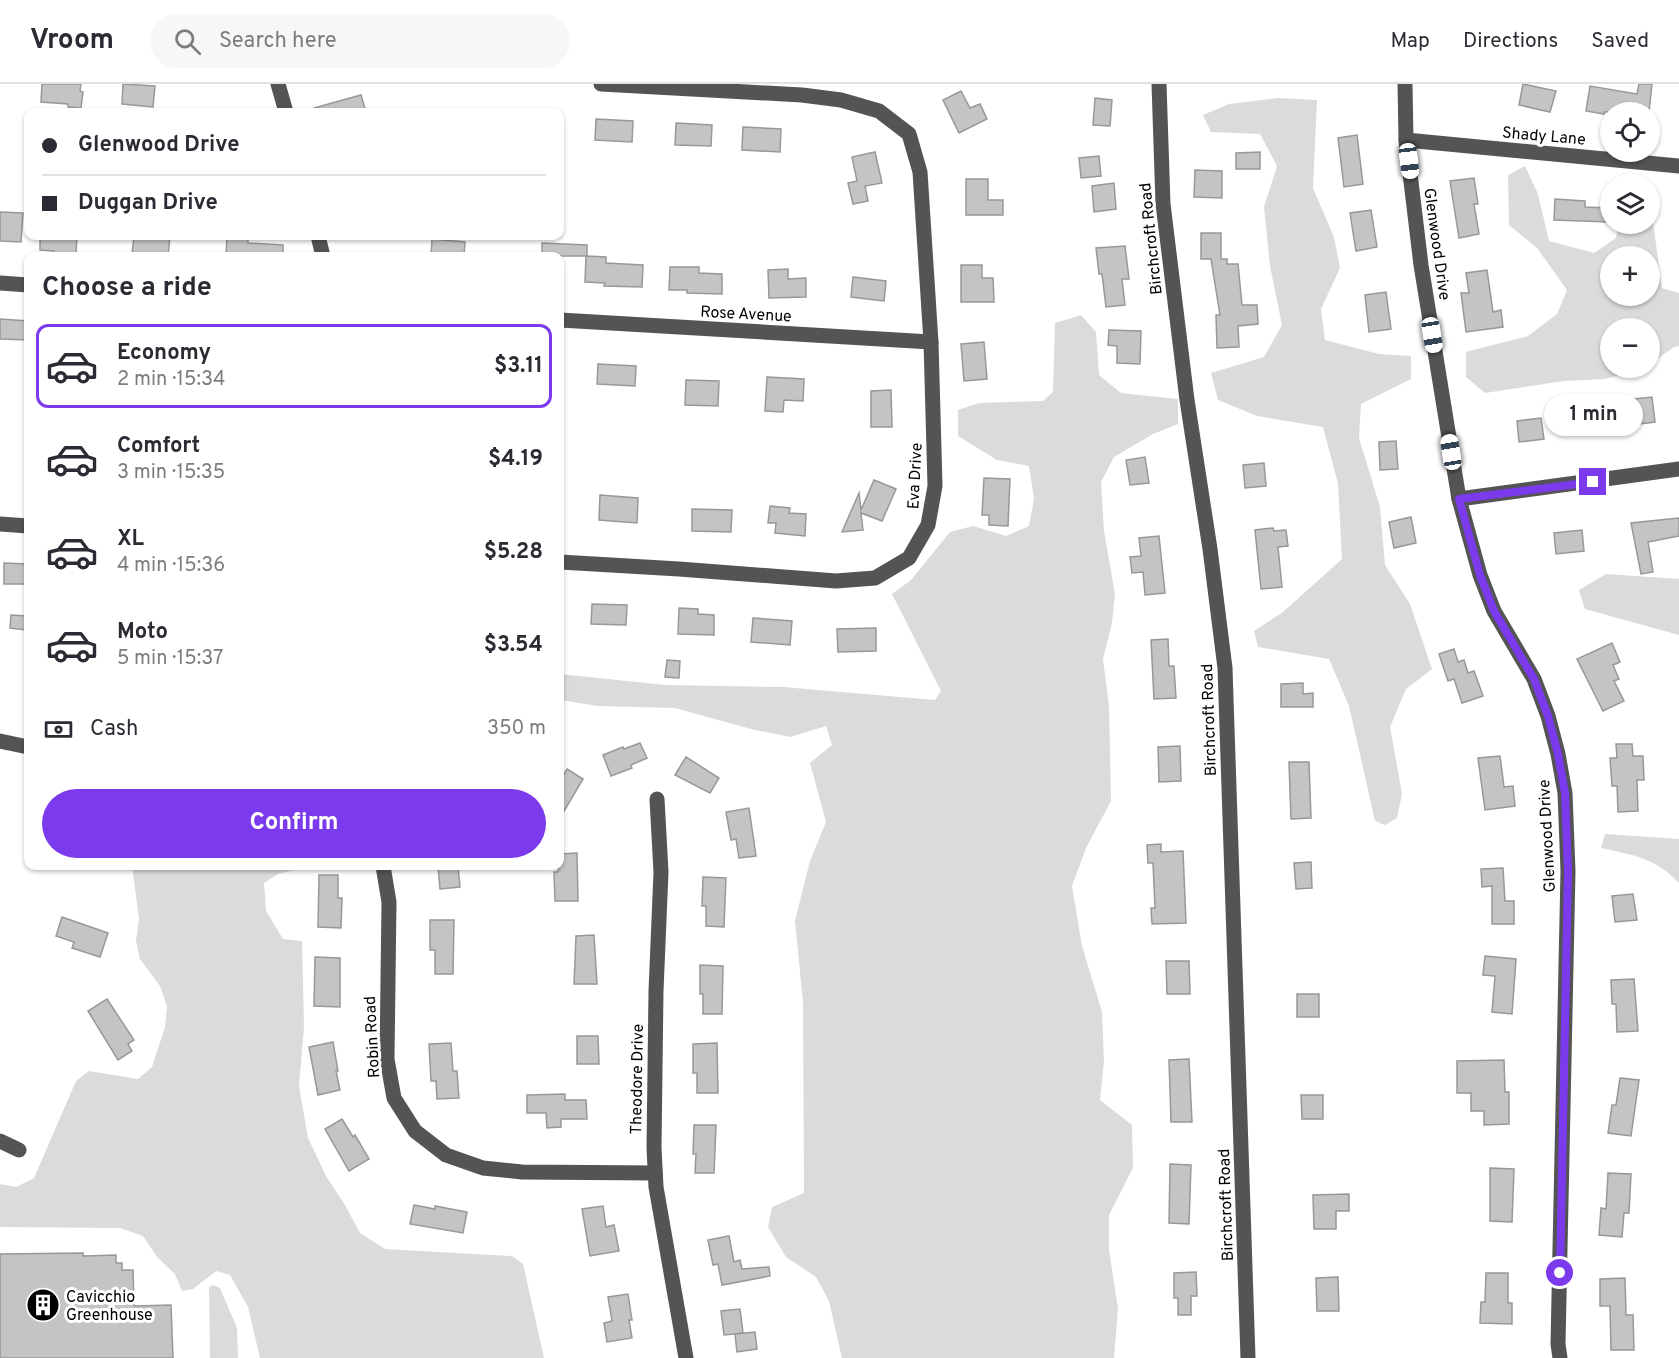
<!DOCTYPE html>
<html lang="en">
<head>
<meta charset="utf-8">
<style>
  body { margin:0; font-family:Overpass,sans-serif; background:#f7f7f7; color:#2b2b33; height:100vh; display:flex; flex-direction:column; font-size:22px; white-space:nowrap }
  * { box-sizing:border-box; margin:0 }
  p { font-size:20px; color:#7c7c81 }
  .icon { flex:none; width:33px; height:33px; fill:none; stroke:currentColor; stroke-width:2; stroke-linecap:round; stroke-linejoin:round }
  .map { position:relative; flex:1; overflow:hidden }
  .details { position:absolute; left:24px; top:168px; width:540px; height:618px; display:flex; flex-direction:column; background:#fff; border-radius:12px; box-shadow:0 2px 4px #0004 }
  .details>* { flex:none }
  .guide { position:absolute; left:24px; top:24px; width:540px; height:132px; border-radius:12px; box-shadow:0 2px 4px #0004; display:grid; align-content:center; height:132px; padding:0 18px; background:#fff }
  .fabs { position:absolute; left:1600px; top:18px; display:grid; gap:12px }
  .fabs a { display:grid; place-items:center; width:60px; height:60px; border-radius:50%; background:#fff; box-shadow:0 2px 4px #0004; font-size:30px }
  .end { position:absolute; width:27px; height:27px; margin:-14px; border:8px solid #7c3aed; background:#fff; box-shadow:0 0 0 3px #fff }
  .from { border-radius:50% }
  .bubble { position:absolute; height:42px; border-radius:21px; background:#fff; box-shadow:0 2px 4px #0004; font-size:20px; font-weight:700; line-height:42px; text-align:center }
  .car { position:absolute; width:18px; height:36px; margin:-18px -9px; border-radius:8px; box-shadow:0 0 4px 2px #0007; background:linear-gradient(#fff 24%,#345 0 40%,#fff 0 76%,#345 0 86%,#fff 0) }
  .guide b { display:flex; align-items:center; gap:21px; height:57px; font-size:22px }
  .guide b+b { border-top:2px solid #e1e1e2 }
  .guide i { width:15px; height:15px; background:#2b2b33 }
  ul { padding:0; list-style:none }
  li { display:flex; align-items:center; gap:18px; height:84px; margin:0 12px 9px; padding:0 6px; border:3px solid transparent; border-radius:12px }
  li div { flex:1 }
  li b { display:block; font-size:22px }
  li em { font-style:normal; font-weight:700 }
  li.active { border-color:#7c3aed }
  li>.icon { width:54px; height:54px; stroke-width:1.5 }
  h2 { padding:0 18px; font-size:27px; line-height:72px }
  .pay { display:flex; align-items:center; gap:15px; height:66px; padding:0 18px; font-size:22px }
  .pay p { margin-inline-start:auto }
  .cta { display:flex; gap:12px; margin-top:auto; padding:12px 18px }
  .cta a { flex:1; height:69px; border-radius:36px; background:#7c3aed; color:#fff; font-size:24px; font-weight:700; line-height:69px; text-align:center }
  header { display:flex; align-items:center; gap:36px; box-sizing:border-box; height:84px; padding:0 30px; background:#fff; border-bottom:2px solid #e1e1e2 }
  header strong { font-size:28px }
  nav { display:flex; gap:33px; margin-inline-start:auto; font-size:21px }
  .search { width:420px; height:54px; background:#f7f7f7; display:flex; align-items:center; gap:15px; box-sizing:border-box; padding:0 21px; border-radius:33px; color:#7c7c81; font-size:22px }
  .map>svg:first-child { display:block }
</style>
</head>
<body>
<header>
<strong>Vroom</strong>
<div class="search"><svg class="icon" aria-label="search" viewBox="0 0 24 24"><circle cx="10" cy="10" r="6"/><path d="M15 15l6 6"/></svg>Search here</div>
<nav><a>Map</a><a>Directions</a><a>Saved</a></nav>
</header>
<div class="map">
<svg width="1679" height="1274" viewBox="0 0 1679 1274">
  <rect width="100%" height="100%" fill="#fff"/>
  <g fill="#dbdbdb" fill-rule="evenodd">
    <polygon points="1277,14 1317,16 1313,104 1334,153 1340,184 1321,225 1325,256 1379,270 1411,272 1411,295 1361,320 1359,354 1380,423 1385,481 1410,520 1432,585 1406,605 1390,643 1402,710 1397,734 1385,741 1375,737 1349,622 1329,575 1258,563 1254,547 1283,528 1342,475 1338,400 1323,343 1257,332 1218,316 1211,289 1264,273 1282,241 1270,182 1264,123 1277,82 1260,50 1211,48 1203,31 1229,20"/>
    <path d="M1525,82L1538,110L1549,157L1594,169L1616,154L1618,140H1650L1651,123L1662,204L1679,209V262L1674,263L1650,280V244H1611V284H1645L1605,295L1564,297L1485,309L1466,293V268L1528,252L1557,230L1567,206L1537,164L1509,141L1508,91ZM1650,172V212H1611V172Z"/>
    <polygon points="1081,231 1096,248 1099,291 1121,309 1178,315 1178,340 1153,350 1114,373 1101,398 1104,447 1115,510 1112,539 1103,575 1109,622 1111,717 1086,764 1072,802 1082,862 1102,928 1104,977 1100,1016 1132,1041 1133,1084 1109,1131 1109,1166 1118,1225 1114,1274 842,1274 829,1217 816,1193 786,1173 768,1143 772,1123 804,1109 803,918 795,837 810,777 826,738 810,679 832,661 826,642 790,653 751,645 675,624 598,622 560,616 560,590 665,601 783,603 935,616 941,607 892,510 911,496 950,448 973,442 1006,452 1029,442 1034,415 1029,382 997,376 958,352 958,326 979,319 1043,317 1053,308 1055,239"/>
    <polygon points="1606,490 1679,495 1679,551 1585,525 1579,506"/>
    <path d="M1605,750L1679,755V799C1656,774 1633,771 1601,764Z"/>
    <polygon points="132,782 310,782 278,790 264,799 266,827 283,855 302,857 304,943 299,1002 308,1054 326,1092 345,1121 360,1149 385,1165 512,1172 523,1180 544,1274 260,1274 248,1223 230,1191 216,1187 193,1205 182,1207 175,1190 157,1173 143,1152 120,1144 0,1143 0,1100 16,1103 34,1094 76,997 89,987 138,995 152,983 165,943 167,922 160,902 140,875 136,857 139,835"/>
    <polygon points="213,1201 220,1204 237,1244 238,1274 210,1274 209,1203"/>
  </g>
  <g fill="#c4c4c4" stroke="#989898" stroke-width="1.5">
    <polygon points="42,0 81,0 80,7 83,8 81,24 68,23 68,20 41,18"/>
    <polygon points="123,0 155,2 153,23 122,20"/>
    <polygon points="1523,0 1556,7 1550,28 1519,21"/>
    <polygon points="1639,0 1652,0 1649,28 1604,28 1604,30 1586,27 1590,2 1637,10"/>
    <polygon points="961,7 970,24 980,20 987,35 959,49 943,16"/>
    <polygon points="361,11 366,28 315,28 314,24"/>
    <polygon points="1095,14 1112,16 1110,42 1093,41"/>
    <polygon points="596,35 633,37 632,58 595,56"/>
    <polygon points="676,39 712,41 711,62 675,61"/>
    <polygon points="743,43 781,45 780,68 742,66"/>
    <polygon points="1357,51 1363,100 1344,103 1338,54"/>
    <polygon points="875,68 882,99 865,102 868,117 853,120 848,99 857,97 852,73"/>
    <polygon points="1260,68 1260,85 1236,85 1236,69"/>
    <polygon points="1099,72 1101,92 1081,94 1079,74"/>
    <polygon points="1195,86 1222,87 1222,114 1194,113"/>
    <polygon points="1474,94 1478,120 1474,120 1479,150 1459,154 1450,97"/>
    <polygon points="966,95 988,95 988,116 1003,116 1003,131 966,131"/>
    <polygon points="1114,99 1116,125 1094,128 1092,102"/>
    <polygon points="1555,115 1585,117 1585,123 1609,124 1608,138 1554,136"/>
    <polygon points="1371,126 1377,163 1356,167 1350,129"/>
    <polygon points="0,128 23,129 21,158 0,157"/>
    <polygon points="1201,149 1221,149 1221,175 1227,175 1227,180 1238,180 1242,221 1257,221 1258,240 1238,242 1239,263 1217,264 1216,231 1220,231 1211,175 1201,175"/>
    <polygon points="40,152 77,152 76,171 54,170 54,167 40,166"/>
    <polygon points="134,152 170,152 168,172 132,170"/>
    <polygon points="227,152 248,152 248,159 283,161 283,172 226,172"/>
    <polygon points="432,155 465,158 464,172 431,172"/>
    <polygon points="542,159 587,161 587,172 606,173 606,179 643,181 642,203 604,202 605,199 585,198 586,172 542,172"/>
    <polygon points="1125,162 1129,195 1122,195 1125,221 1106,223 1102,190 1099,190 1096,164"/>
    <polygon points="961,181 982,181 982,194 993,194 994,218 961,218"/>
    <polygon points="670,183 699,183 699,189 722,190 722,210 687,209 687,206 669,206"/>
    <polygon points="788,185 788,195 806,194 806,213 769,214 768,186"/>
    <polygon points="1487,186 1493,228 1501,226 1503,243 1466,248 1461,209 1469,209 1466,189"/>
    <polygon points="853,193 886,197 884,217 851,213"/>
    <polygon points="1386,208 1391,245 1369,248 1365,211"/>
    <polygon points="0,235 28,237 28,256 0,255"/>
    <polygon points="1109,246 1141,247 1140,280 1117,279 1117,262 1108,261"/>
    <polygon points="984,258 987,295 964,297 961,260"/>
    <polygon points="598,280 636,282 635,302 597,300"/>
    <polygon points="767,293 804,295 803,317 784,316 783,328 765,327"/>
    <polygon points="686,296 719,297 718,322 685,321"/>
    <polygon points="891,306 892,343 871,343 871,307"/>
    <polygon points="1652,313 1655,338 1591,346 1589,334 1599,325 1616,323 1615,317"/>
    <polygon points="1541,334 1544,355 1519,358 1517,337"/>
    <polygon points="1396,357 1398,385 1380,386 1379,358"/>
    <polygon points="1145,373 1149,399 1130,401 1126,376"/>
    <polygon points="1264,379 1266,402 1245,404 1243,381"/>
    <polygon points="984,394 1010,395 1008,442 989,441 989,431 982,431"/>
    <polygon points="874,396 896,405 882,437 861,429 863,446 842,448 859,409 861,426"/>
    <polygon points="600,411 638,414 637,439 599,436"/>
    <polygon points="770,422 790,424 789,429 806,430 805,452 775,449 776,439 768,439"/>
    <polygon points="692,425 732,426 731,448 692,447"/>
    <polygon points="1411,433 1416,459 1394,464 1389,438"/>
    <polygon points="1679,434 1679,452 1648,458 1653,488 1641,490 1631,439"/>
    <polygon points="1273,444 1274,447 1286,446 1288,462 1278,463 1282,503 1261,505 1255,446"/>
    <polygon points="1582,446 1584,467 1556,470 1554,449"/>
    <polygon points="1159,452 1165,509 1145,511 1143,488 1132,489 1130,473 1141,472 1139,454"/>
    <polygon points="4,479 28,480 28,500 4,500"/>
    <polygon points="592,520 627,521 626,541 591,540"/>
    <polygon points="679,524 698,525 698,530 714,531 714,551 678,550"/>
    <polygon points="11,531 27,532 26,546 10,544"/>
    <polygon points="753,534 792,537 790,561 751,558"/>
    <polygon points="876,544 876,567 838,568 837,545"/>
    <polygon points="1168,555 1169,582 1174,582 1176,614 1154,615 1151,556"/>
    <polygon points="1612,559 1620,578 1613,581 1619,595 1614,597 1624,617 1603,627 1577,575"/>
    <polygon points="1454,565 1458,578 1464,576 1468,589 1474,587 1483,612 1462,619 1454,595 1448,597 1439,570"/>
    <polygon points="667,576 680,577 679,594 665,593"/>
    <polygon points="1303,599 1303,610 1313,609 1313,623 1281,623 1281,600"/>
    <polygon points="640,659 647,674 631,681 632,684 611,692 603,671 623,663 624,665"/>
    <polygon points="1616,660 1632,660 1633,672 1643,672 1644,696 1637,696 1638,727 1618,728 1617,702 1612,702 1610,674 1617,674"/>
    <polygon points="1180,662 1181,697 1159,698 1158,663"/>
    <polygon points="1500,672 1504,703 1513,702 1515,722 1485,726 1478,674"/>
    <polygon points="686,673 719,694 710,709 675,691"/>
    <polygon points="1289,678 1309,678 1311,734 1291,735"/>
    <polygon points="567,685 583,695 560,734 560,697"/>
    <polygon points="749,724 756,772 739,774 736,755 731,756 726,728"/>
    <polygon points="1161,760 1161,768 1183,767 1186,839 1152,840 1151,824 1155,824 1153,779 1148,779 1147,761"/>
    <polygon points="577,769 578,817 555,817 554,788 558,788 560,770"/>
    <polygon points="1311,778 1312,804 1296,805 1294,779"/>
    <polygon points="438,782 458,782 460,803 440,805"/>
    <polygon points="1503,784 1505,817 1514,817 1514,840 1492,840 1492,802 1482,803 1481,785"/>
    <polygon points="319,791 338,791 338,814 342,814 341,844 318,843"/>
    <polygon points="703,793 726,794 724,843 706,842 706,822 702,822"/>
    <polygon points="1633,810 1637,836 1615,838 1612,812"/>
    <polygon points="62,833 108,849 100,873 72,864 74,858 56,852"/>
    <polygon points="430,836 454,836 453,890 435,890 435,866 430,866"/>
    <polygon points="594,851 597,900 574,900 576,852"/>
    <polygon points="1485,872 1516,875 1512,930 1492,928 1495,892 1483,891"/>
    <polygon points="315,873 340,874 340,923 314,922"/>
    <polygon points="1166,877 1189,877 1190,910 1167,910"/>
    <polygon points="700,881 723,882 722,930 703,930 703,910 700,910"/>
    <polygon points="1634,895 1638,947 1617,948 1616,920 1612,920 1611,896"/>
    <rect x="1297" y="910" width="22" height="23"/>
    <polygon points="107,915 134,956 128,960 132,967 118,976 88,927"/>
    <polygon points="577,952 598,952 599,980 577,980"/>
    <polygon points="333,958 338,987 336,987 340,1006 318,1011 309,963"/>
    <polygon points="451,959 453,987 457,987 459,1014 437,1015 436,997 431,997 429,960"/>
    <polygon points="717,959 718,1009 697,1009 697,989 693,989 693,960"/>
    <polygon points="1189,975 1192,1038 1171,1038 1169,976"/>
    <polygon points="1504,976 1505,1008 1509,1008 1509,1040 1484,1041 1484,1027 1471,1027 1471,1009 1457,1009 1457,977"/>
    <polygon points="1620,994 1639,996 1631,1052 1608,1049 1612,1021 1616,1021"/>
    <polygon points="565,1010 565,1016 586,1016 587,1035 561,1035 561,1043 547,1044 546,1029 527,1029 527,1011"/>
    <polygon points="1301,1011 1323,1011 1323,1035 1302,1035"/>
    <polygon points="342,1035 353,1053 355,1051 369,1075 349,1087 325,1045"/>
    <polygon points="694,1041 716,1041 714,1089 695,1089 696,1070 693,1070"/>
    <polygon points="1170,1080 1191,1081 1189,1140 1169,1139"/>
    <polygon points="1490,1084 1514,1085 1512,1138 1490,1137"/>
    <polygon points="1608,1089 1631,1090 1629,1129 1624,1129 1622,1153 1599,1151 1601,1124 1606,1125"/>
    <polygon points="1349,1110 1349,1127 1336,1127 1336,1145 1314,1145 1313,1111"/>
    <polygon points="414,1121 435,1125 435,1122 467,1128 463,1149 410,1140"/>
    <polygon points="603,1122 606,1143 614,1141 619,1167 590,1172 582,1125"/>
    <polygon points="729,1152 734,1178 740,1176 742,1185 769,1183 770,1192 722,1201 718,1180 713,1181 708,1156"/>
    <polygon points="83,1169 83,1172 116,1171 116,1179 122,1179 122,1186 133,1186 134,1222 171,1221 173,1274 0,1274 0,1170"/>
    <polygon points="1196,1188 1197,1212 1191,1212 1191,1231 1178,1231 1178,1214 1174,1214 1174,1189"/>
    <polygon points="1486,1189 1508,1189 1508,1219 1512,1219 1512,1240 1480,1239 1481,1218 1485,1218"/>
    <polygon points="1338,1193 1339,1227 1317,1227 1316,1194"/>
    <polygon points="1625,1194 1626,1231 1633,1231 1634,1266 1611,1266 1610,1222 1600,1222 1600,1195"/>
    <polygon points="628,1210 632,1236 629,1236 632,1254 607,1258 604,1239 612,1237 608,1213"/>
    <polygon points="740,1225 743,1249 724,1251 721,1227"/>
    <polygon points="755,1248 757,1265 737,1268 735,1250"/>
  </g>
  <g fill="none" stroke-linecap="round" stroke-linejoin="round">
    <g stroke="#545454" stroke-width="15">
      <polyline points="278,0 286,28"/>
      <polyline points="1159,0 1163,120 1187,316 1210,465 1225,584 1248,1274"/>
      <polyline points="1405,0 1406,56 1421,181 1459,415 1480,491 1494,527 1534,595 1548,632 1558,670 1565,709 1568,787 1558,1260 1560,1274"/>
      <polyline points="1406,56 1679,82"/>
      <polyline points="318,152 323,172"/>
      <polyline points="0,199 28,201"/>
      <polyline points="560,236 931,258"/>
      <polyline points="1459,415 1679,385"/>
      <polyline points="0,440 28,442"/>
      <polyline points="560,478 679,485 836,497 875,494 909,474 928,441 935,402 931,258 920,88 909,50 879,27 841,16 802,11 601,0"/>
      <polyline points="0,657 28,663"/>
      <polyline points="657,715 661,788 656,907 654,1064 656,1103 686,1274"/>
      <polyline points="383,782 389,818 387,975 394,1014 415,1047 446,1071 483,1084 522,1088 655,1089"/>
      <polyline points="0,1057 19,1066"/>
    </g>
  </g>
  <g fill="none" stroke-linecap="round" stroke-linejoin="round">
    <polyline stroke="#7c3aed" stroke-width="8" points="1560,1189 1568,787 1565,709 1558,670 1548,632 1534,595 1494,527 1480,491 1459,415 1593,398"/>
  </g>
  <defs>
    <g id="building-disc" transform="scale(1.725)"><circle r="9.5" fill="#000" stroke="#fff"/><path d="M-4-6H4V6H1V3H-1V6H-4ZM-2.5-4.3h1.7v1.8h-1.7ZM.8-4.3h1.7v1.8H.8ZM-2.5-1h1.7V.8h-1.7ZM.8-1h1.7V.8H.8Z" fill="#fff"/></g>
  </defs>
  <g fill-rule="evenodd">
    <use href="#building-disc" x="43" y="1221"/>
  </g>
  <g text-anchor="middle" stroke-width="6" stroke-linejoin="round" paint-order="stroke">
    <g font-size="16" fill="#000" stroke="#fff">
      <text transform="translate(1544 51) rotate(5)" y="6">Shady Lane</text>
      <text transform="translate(1150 155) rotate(-96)" y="6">Birchcroft Road</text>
      <text transform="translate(1438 160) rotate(82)" y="6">Glenwood Drive</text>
      <text transform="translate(746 229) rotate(3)" y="6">Rose Avenue</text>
      <text transform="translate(914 392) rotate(-87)" y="6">Eva Drive</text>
      <text transform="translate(1208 636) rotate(-92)" y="6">Birchcroft Road</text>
      <text transform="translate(1546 752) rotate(-93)" y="6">Glenwood Drive</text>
      <text transform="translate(371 953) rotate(-93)" y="6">Robin Road</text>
      <text transform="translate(636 995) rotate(-89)" y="6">Theodore Drive</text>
      <text transform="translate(1225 1121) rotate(-92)" y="6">Birchcroft Road</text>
    </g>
    <g font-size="16" fill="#000" stroke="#fff" text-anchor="start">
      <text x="66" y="1218">Cavicchio<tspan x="66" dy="18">Greenhouse</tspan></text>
    </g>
  </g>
</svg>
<div class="fabs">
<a><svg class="icon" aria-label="locate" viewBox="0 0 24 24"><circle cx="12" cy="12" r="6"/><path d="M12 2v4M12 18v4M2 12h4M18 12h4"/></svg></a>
<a><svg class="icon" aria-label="layers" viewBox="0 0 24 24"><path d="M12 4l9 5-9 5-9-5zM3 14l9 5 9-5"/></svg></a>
<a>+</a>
<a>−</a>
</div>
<i class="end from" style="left:1560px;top:1189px"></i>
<i class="end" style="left:1593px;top:398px"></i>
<div class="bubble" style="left:1544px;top:310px;width:99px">1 min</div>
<i class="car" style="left:1409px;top:77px;rotate:173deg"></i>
<i class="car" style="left:1432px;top:251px;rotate:171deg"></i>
<i class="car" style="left:1451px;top:368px;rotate:351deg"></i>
<div class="guide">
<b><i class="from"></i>Glenwood Drive</b>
<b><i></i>Duggan Drive</b>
</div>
<section class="details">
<h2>Choose a ride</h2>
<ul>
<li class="active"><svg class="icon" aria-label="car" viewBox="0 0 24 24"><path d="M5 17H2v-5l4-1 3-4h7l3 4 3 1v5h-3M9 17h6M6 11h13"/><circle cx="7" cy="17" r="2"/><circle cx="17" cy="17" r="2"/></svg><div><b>Economy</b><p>2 min · 15:34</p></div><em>$3.11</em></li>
<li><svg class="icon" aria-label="car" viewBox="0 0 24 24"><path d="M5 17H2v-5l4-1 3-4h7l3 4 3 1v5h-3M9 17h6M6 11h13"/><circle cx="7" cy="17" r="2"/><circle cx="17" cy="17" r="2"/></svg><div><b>Comfort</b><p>3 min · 15:35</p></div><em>$4.19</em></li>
<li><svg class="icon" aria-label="car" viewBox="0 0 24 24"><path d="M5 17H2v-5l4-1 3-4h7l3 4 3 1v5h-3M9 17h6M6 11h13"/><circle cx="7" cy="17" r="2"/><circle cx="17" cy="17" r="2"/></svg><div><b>XL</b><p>4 min · 15:36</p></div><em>$5.28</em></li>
<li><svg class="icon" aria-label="car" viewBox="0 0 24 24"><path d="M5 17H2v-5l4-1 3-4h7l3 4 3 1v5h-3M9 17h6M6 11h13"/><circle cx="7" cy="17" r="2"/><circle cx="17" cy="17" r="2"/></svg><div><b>Moto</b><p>5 min · 15:37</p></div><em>$3.54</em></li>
</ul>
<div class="pay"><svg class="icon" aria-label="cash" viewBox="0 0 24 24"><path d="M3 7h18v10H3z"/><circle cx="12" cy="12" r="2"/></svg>Cash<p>350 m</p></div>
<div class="cta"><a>Confirm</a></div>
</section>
</div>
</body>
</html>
